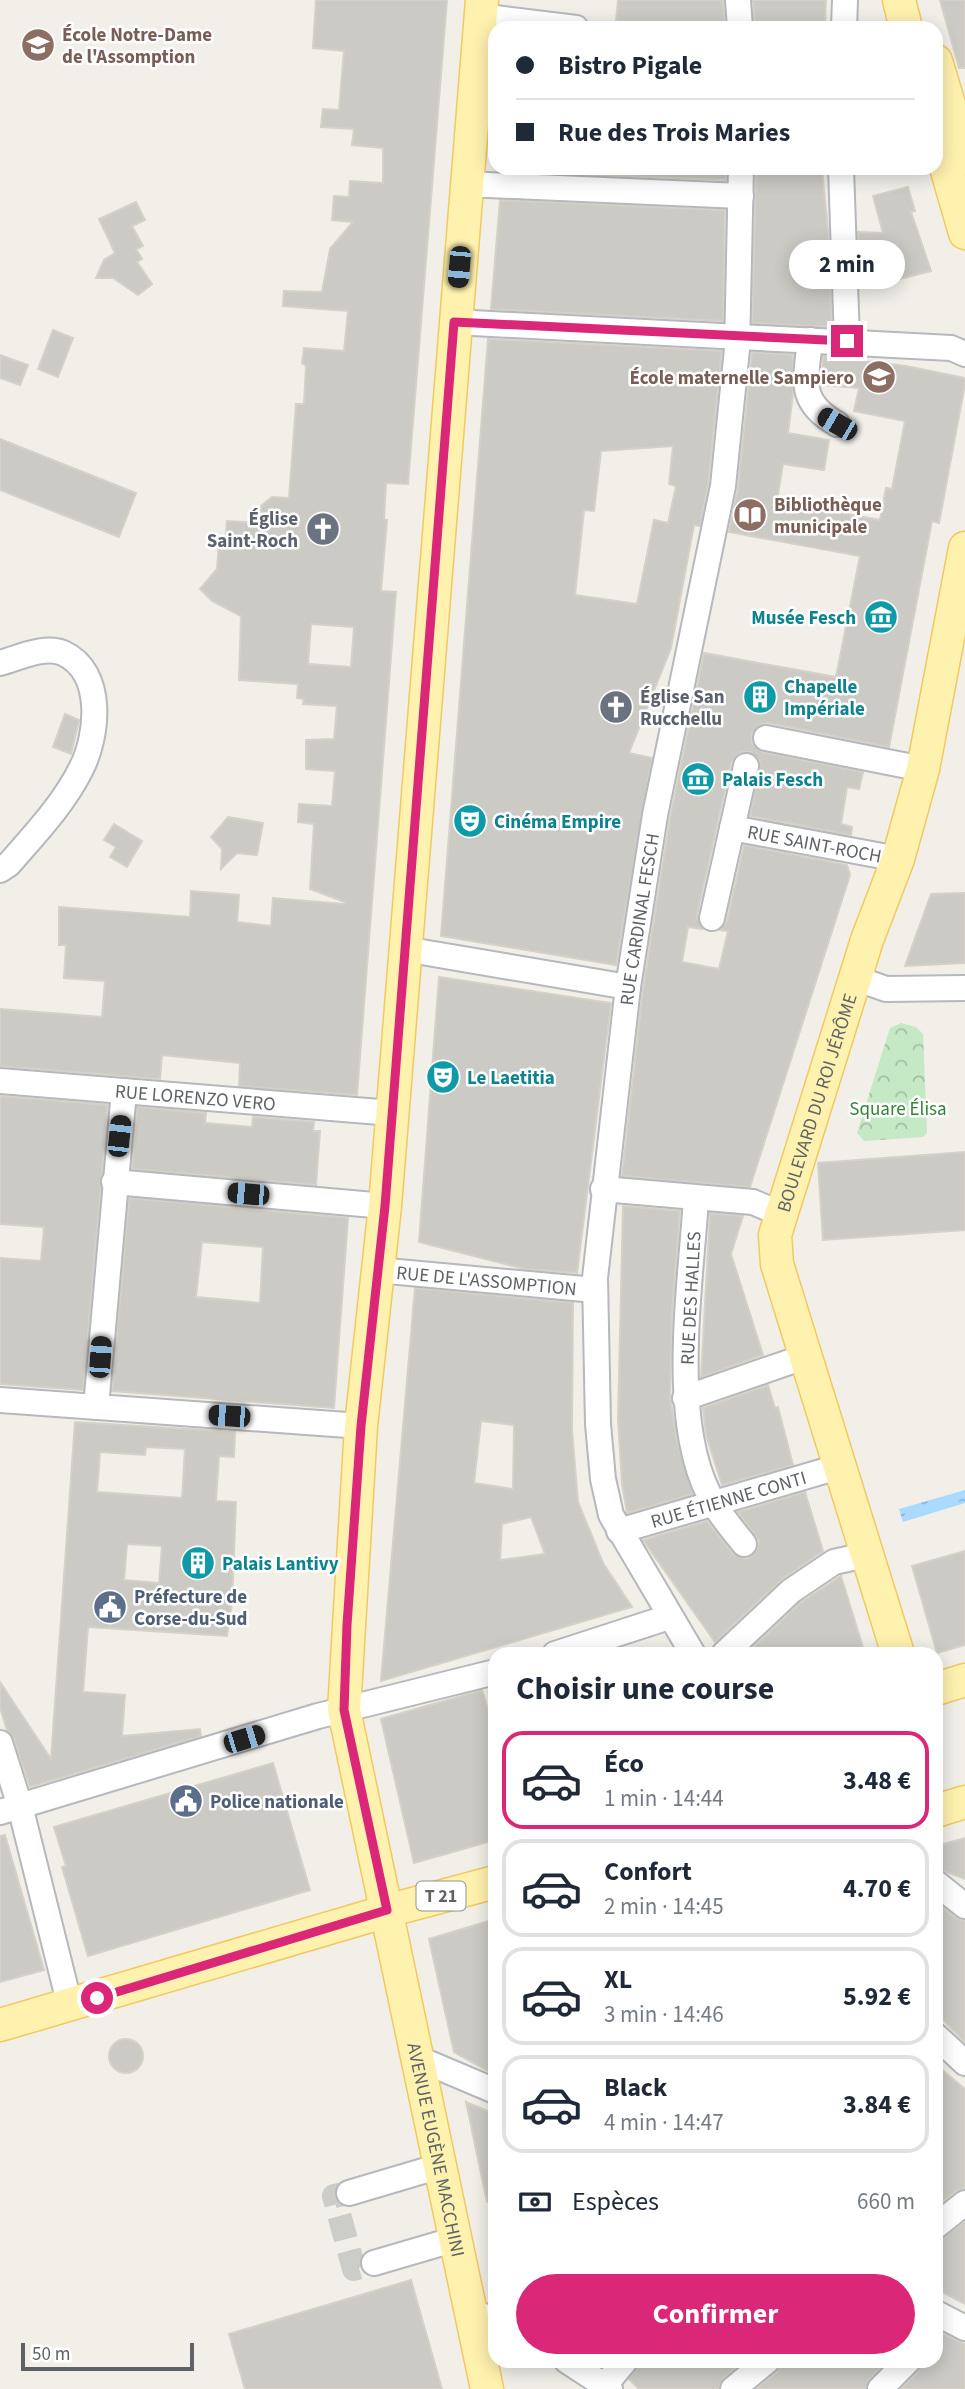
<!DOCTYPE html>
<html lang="fr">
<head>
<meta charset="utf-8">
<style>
  body { margin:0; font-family:"Source Sans 3",sans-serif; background:#f6f6f7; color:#1f2937; height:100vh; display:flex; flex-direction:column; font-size:26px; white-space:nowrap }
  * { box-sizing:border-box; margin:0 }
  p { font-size:23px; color:#747a83 }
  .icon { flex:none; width:38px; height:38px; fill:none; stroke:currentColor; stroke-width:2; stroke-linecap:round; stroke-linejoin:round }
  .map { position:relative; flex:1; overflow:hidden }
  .details { position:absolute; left:488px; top:1647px; width:455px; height:721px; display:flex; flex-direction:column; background:#fff; border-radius:21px; box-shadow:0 4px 18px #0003 }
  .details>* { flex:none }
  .banner { position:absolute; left:488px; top:21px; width:455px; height:154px; border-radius:21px; box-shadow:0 4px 18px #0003; display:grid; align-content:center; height:154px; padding:0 28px; background:#fff }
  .scale { position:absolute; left:21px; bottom:18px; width:173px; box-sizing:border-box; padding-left:7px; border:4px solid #5f6368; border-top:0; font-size:19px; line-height:24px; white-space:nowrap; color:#5f6368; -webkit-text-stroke:5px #fff; paint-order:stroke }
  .end { position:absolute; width:32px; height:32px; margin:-16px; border:9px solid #db2777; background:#fff; box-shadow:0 0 0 4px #fff }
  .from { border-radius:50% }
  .bubble { position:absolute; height:49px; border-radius:24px; background:#fff; box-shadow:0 4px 18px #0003; font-size:23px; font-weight:700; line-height:49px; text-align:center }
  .car { position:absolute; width:21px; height:42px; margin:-21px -10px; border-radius:9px; box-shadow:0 0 5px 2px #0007; background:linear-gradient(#222 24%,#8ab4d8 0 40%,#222 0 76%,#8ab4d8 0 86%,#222 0) }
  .banner b { display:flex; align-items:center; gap:24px; height:66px; font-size:26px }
  .banner b+b { border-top:2px solid #e0e1e3 }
  .banner i { width:18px; height:18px; background:#1f2937 }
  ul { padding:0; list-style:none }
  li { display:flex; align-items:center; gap:21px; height:98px; margin:0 14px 10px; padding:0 14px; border:4px solid #e0e1e3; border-radius:21px }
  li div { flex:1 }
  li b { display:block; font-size:26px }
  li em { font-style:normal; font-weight:700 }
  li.current { border-color:#db2777 }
  li>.icon { width:63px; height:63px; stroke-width:1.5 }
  h2 { padding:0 28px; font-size:32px; line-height:84px }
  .pay { display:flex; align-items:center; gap:18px; height:77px; padding:0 28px; font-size:26px }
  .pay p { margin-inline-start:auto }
  .button { display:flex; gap:14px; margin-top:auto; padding:14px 28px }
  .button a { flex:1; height:80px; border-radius:42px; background:#db2777; color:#fff; font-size:28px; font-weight:700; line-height:80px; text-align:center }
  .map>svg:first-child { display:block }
</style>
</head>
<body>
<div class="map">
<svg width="965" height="2389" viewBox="0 0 965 2389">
  <defs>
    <pattern id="park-crowns" width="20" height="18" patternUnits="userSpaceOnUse" patternTransform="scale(1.75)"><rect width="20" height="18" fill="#c5e8c5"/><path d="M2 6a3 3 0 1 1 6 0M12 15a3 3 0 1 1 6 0" fill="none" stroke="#a3c0a4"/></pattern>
    <pattern id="water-ripples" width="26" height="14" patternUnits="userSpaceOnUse" patternTransform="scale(1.75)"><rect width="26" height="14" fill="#aadaff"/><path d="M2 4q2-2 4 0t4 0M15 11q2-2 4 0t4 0" fill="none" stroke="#8eb4d2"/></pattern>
  </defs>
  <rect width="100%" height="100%" fill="#f1efe8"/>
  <polygon fill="url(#park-crowns)" points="901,1023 916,1027 923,1034 927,1133 923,1137 864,1141 857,1133 890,1028"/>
  <polygon fill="url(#water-ripples)" points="965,1490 965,1503 903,1522 899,1509"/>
  <g fill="#cccac5" stroke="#d6d1c6" stroke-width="2" fill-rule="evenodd">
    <path d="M316,0H447L408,484L386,483L384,520H387L381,591L396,592L357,1095L239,1086L240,1063L162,1055L160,1079L0,1066V1009L102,1017L105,981L64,978L66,945H59V907L190,917L191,891L239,895L237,922L271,926L273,898L344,904L345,902L310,889L314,824L298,822L299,804L332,806L335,771L306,769V740L334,739L337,706L303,704L304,699L297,698L298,684L239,680L241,616L212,601L200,589L217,569L219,543H225L227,521L260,523L261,506L272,497L289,498L296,404H304L306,366L302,363L304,348L344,351L348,311L283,306L284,291L322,292L330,249L353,222L332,220L334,196L349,197L350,181L383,183V148L352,145L354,129L321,127L323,109L339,110L344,51L313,48ZM311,624L354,627L351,667L308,664Z"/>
    <polygon points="618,0 723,0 725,28 669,28 616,21"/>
    <polygon points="753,0 826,0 825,28 755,28"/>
    <polygon points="940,0 965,0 965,68 959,68"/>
    <polygon points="504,168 726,168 726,180 504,171"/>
    <polygon points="756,168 822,168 828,231 832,327 752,323"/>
    <polygon points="908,187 915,211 911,212 931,271 896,280 891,259 859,259 858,232 883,233 873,196"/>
    <polygon points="500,200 725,210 723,321 491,309"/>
    <polygon points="136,202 145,220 132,226 143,246 136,249 142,259 137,262 152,284 138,295 113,278 96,278 104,260 115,253 99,219"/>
    <polygon points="53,330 73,338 58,377 38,369"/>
    <path d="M488,339L722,351L708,484L700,526L694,525L671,648L629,753L652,758L616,965L441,936ZM673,446L669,484L676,486L668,523L654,520L637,604L575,595L584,510L594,511L601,451Z"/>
    <polygon points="752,352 793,355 793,394 788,433 829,440 824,470 783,464 777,501 880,520 886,488 892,489 905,421 854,411 859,388 822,385 823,356 906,366 965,378 965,384 939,523 932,521 889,747 769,723 761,724 752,734 752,743 762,752 863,772 859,789 847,787 841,824 852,827 851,835 750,816 760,761 750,752 742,752 731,763 697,915 702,929 688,927 682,962 719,969 728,931 720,930 727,921 744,845 847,865 850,875 750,1187 622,1176 643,989 670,818 704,653 836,677 860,556 729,532 738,488"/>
    <polygon points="0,355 28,365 20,385 0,378"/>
    <polygon points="0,439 136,493 119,537 0,490"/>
    <polygon points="65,714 79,720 71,754 53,747"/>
    <polygon points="228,817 263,823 257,855 237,853 221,869 222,849 211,837"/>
    <polygon points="114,824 142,841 127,867 110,857 116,847 104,840"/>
    <polygon points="965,893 965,963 905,966 931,894"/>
    <polygon points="439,977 611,1003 577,1273 525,1269 419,1242"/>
    <polygon points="0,1096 108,1105 83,1390 0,1384 0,1258 41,1261 44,1227 0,1224"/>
    <polygon points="137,1107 206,1113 205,1123 252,1127 253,1117 314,1122 313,1131 320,1131 316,1185 132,1169"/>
    <polygon points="965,1152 965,1230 823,1240 818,1163"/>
    <path d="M129,1198L348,1218L334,1408L112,1391ZM202,1242L263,1247L260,1303L196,1297Z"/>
    <polygon points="623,1206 680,1211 672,1312 670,1396 677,1441 693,1494 627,1513 622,1484 618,1419"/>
    <polygon points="710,1213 743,1216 731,1254 763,1355 701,1377"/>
    <path d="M415,1288L573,1303L572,1430L578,1502L603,1563L632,1607L381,1681ZM481,1421L514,1425L513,1489L474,1483ZM531,1517L545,1554L500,1560L502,1524Z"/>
    <polygon points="768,1385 775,1408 778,1407 793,1465 722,1485 706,1435 703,1408"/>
    <path d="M75,1422L235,1432L234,1457L219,1456L216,1501L236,1502L232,1603L227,1636L88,1627L83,1692L125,1695L122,1736L200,1729L201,1736L30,1787L14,1739L7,1730L0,1708V1682L51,1759ZM146,1447L185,1449L182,1498L97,1492L100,1452L145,1455ZM127,1544L162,1546L159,1583L124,1580Z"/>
    <polygon points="805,1492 823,1551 781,1580 715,1642 643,1540 707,1521 733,1554 747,1559 757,1550 759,1541 738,1512"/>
    <polygon points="965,1551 965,1645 937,1653 912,1566"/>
    <polygon points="841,1576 865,1654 746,1654 800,1603"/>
    <polygon points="482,1690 495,1733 495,1840 414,1863 381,1719"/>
    <polygon points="273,1763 310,1890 88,1956 62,1867 66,1866 54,1827"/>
    <polygon points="5,1835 44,1970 0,1982 0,1836"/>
    <polygon points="965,1838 965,1879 936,1868 936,1846"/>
    <polygon points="936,1902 956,1918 965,1921 965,2043 936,2012"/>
    <polygon points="495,1919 495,2075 454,2052 429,1939"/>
    <circle cx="126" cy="2056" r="17"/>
    <polygon points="936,2065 965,2089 965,2188 956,2191 936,2207"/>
    <polygon points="466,2102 495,2114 495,2201 487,2202"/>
    <polygon points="965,2222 965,2304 936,2289 936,2241"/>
    <polygon points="411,2280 442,2389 245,2389 229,2334"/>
    <polygon points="943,2334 965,2344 965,2389 901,2389 919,2371 922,2361 936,2361 936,2341"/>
    <polygon points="640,2361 744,2361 724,2378 718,2389 639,2389 629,2379"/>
    <polygon points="782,2361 887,2361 869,2379 866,2389 756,2389 777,2372"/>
  </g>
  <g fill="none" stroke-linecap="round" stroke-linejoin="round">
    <polyline stroke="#ccccc8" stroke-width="24" stroke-dasharray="24 12" stroke-linecap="butt" points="349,2193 334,2196 354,2269 374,2263"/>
    <g stroke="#b5b8bc" stroke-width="28">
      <g id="minor">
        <polyline points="738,0 740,28"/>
        <polyline points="480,16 576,28"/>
        <polyline points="844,28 845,0"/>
        <polyline points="841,168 847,341"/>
        <polyline points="466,184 741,196"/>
        <polyline points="454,322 951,348 965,354"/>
        <path d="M810,340C806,380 797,401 837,424"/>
        <path d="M0,663C18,658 45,645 63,653C105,672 98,736 81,769C63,805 35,834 9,864L0,870"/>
        <polyline points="766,738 923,769"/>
        <path id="s1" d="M732,828L898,859"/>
        <polyline points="712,918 746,766"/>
        <polyline points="404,949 628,987"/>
        <polyline points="855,978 886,989 965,988"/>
        <path id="s2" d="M0,1081L392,1113"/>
        <polyline points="114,1182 385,1206"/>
        <polyline points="603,1189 753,1202 781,1214"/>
        <path d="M696,1198C691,1284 667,1430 715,1505C723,1519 734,1531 744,1544"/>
        <path id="s3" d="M377,1270L595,1290"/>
        <polyline points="685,1398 804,1357"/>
        <polyline points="0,1400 361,1426"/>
        <polyline points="96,1407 124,1091"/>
        <path id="s4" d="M619,1531L838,1467"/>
        <polyline points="555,1654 669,1617"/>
        <path id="s5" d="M693,1654L611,1515L603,1479L598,1424L595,1278L628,987L655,815L723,486L737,349L741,168"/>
        <polyline points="724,1654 791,1591 834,1562 865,1555"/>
        <polyline points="0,1743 20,1806 70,2006"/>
        <polyline points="0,1812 318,1716 495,1672"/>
        <polyline points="936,1883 965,1906"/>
        <polyline points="936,2036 965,2063"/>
        <polyline points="417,2058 495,2091"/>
        <polyline points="349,2193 440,2166"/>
        <polyline points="936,2226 965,2203"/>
        <polyline points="374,2263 456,2239"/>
        <polyline points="936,2313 965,2328"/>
        <polyline points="472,2314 495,2318"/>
        <polyline points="567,2361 610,2389"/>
        <polyline points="605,2385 625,2361"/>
        <polyline points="733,2389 767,2361"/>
        <polyline points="880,2389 908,2361"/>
      </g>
    </g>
    <g stroke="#f2c960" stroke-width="35">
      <g id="major">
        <path id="s6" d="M482,0L385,1206L361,1426L344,1710L487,2389"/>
        <polyline points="899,0 906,28"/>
        <polyline points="936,61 965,158"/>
        <polyline points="936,133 965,233"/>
        <path id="s7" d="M898,1654L777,1264L775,1235L867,940L898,859L923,769L965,548"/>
        <polyline points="936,1689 965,1680"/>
        <polyline points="936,1811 965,1802"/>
        <polyline points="0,2025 387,1911 495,1882"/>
      </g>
    </g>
    <use href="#minor" stroke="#fff" stroke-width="24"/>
    <use href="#major" stroke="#fff2af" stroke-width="32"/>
  </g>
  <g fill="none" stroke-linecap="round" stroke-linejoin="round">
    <polyline stroke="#db2777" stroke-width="9" points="97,1998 387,1910 344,1710 347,1625 361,1426 385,1206 454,322 847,341"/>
  </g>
  <defs>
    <g id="school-disc" transform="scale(1.75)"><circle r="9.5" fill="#8d6e63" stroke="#fff"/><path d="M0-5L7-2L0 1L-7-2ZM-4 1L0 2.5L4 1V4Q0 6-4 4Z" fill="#fff"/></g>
    <g id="library-disc" transform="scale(1.75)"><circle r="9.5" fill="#8d6e63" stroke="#fff"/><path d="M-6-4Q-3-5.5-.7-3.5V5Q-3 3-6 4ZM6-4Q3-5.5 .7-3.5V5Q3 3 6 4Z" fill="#fff"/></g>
    <g id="church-disc" transform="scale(1.75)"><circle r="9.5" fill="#6b7280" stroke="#fff"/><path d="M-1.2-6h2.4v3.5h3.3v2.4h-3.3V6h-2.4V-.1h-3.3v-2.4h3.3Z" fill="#fff"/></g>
    <g id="museum-disc" transform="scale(1.75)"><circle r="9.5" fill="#0f9aa8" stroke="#fff"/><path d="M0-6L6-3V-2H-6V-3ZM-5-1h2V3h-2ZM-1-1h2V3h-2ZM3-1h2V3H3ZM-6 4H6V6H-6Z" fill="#fff"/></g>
    <g id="building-disc" transform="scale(1.75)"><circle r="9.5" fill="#0f9aa8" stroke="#fff"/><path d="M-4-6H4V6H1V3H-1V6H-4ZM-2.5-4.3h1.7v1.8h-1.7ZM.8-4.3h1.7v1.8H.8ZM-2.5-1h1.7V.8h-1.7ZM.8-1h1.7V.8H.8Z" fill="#fff"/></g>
    <g id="theatre-disc" transform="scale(1.75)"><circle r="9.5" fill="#0f9aa8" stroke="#fff"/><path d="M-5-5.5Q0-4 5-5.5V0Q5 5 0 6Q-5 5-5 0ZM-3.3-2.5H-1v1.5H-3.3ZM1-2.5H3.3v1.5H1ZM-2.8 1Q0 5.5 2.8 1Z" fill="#fff"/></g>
    <g id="civic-disc" transform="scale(1.75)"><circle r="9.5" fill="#5c6f8a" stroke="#fff"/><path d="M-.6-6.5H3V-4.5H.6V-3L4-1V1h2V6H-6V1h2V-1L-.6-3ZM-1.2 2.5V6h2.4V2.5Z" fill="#fff"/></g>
  </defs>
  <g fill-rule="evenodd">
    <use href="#school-disc" x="38" y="45"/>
    <use href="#school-disc" x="879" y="377"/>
    <use href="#library-disc" x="750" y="515"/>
    <use href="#church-disc" x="323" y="529"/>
    <use href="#museum-disc" x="881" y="617"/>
    <use href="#building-disc" x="760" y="697"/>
    <use href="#church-disc" x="616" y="707"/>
    <use href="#museum-disc" x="698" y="779"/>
    <use href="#theatre-disc" x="470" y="821"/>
    <use href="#theatre-disc" x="443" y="1077"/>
    <use href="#building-disc" x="198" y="1563"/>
    <use href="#civic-disc" x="110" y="1607"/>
    <use href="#civic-disc" x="186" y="1801"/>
  </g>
  <g text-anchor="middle" stroke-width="5" stroke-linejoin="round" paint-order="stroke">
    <rect fill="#fff" stroke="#8f9295" stroke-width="2" x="416.5" y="1881.5" width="49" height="29" rx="5"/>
    <g font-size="18" font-weight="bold" fill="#5f6368">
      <text x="441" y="1902">T 21</text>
    </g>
    <g font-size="19" font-weight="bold" fill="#785e54" stroke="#fff" text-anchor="start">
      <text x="62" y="41">École Notre-Dame<tspan x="62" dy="22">de l'Assomption</tspan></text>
      <text x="854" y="384" text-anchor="end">École maternelle Sampiero</text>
      <text x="774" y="511">Bibliothèque<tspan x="774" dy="22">municipale</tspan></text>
    </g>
    <g font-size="19" font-weight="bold" fill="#5b616d" stroke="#fff" text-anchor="end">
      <text x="298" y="525">Église<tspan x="298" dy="22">Saint-Roch</tspan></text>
      <text x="640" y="703" text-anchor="start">Église San<tspan x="640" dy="22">Rucchellu</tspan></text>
    </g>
    <g font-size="19" font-weight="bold" fill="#0d838f" stroke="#fff" text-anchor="start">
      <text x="856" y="624" text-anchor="end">Musée Fesch</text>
      <text x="784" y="693">Chapelle<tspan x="784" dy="22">Impériale</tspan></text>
      <text x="722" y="786">Palais Fesch</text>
      <text x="494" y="828">Cinéma Empire</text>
      <text x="467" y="1084">Le Laetitia</text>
      <text x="222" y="1570">Palais Lantivy</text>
    </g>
    <g font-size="19" fill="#5f6368" stroke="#fff">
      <text dy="7" stroke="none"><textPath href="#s1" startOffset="84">RUE SAINT-ROCH</textPath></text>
      <text dy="7" stroke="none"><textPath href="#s5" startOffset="761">RUE CARDINAL FESCH</textPath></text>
      <text dy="7" stroke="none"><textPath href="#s2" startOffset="196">RUE LORENZO VERO</textPath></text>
      <text dy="7" stroke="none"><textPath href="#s7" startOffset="576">BOULEVARD DU ROI JÉRÔME</textPath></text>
      <text dy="7" stroke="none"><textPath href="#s3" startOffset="110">RUE DE L'ASSOMPTION</textPath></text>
      <text transform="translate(690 1298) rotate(-87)" y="7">RUE DES HALLES</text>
      <text dy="7" stroke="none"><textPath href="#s4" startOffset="114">RUE ÉTIENNE CONTI</textPath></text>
      <text dy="7" stroke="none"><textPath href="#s6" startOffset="2165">AVENUE EUGÈNE MACCHINI</textPath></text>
    </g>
    <g font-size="19" fill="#348238" stroke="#fff">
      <text x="898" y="1115">Square Élisa</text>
    </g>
    <g font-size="19" font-weight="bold" fill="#4e5e75" stroke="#fff" text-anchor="start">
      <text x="134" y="1603">Préfecture de<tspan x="134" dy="22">Corse-du-Sud</tspan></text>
      <text x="210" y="1808">Police nationale</text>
    </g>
  </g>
</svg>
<div class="scale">50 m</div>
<i class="end from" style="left:97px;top:1998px"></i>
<i class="end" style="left:847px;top:341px"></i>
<div class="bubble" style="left:789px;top:240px;width:116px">2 min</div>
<i class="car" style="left:459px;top:267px;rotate:185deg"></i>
<i class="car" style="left:837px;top:424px;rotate:300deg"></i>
<i class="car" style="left:119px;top:1136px;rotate:6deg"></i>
<i class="car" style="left:248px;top:1194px;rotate:275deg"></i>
<i class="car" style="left:100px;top:1357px;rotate:4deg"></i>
<i class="car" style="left:229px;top:1416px;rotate:274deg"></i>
<i class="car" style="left:244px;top:1739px;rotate:73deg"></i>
<div class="banner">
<b><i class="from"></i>Bistro Pigale</b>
<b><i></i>Rue des Trois Maries</b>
</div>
<section class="details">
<h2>Choisir une course</h2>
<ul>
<li class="current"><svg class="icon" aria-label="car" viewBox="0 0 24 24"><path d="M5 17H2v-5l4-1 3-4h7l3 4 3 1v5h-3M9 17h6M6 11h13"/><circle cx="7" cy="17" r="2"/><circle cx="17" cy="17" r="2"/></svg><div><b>Éco</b><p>1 min · 14:44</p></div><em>3.48 €</em></li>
<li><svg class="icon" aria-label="car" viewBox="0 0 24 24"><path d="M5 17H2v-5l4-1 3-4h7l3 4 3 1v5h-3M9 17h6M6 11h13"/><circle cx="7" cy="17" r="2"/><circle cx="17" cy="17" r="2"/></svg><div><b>Confort</b><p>2 min · 14:45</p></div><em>4.70 €</em></li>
<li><svg class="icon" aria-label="car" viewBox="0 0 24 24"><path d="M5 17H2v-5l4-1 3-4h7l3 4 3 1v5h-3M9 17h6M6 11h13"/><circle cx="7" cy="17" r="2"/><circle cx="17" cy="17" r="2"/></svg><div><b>XL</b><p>3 min · 14:46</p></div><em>5.92 €</em></li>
<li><svg class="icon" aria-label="car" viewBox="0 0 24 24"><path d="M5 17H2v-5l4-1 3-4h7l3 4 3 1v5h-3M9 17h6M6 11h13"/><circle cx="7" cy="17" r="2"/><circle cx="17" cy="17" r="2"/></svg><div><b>Black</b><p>4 min · 14:47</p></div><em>3.84 €</em></li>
</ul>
<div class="pay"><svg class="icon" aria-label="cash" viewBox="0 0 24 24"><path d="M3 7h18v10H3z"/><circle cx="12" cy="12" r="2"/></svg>Espèces<p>660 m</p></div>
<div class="button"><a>Confirmer</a></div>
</section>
</div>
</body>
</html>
